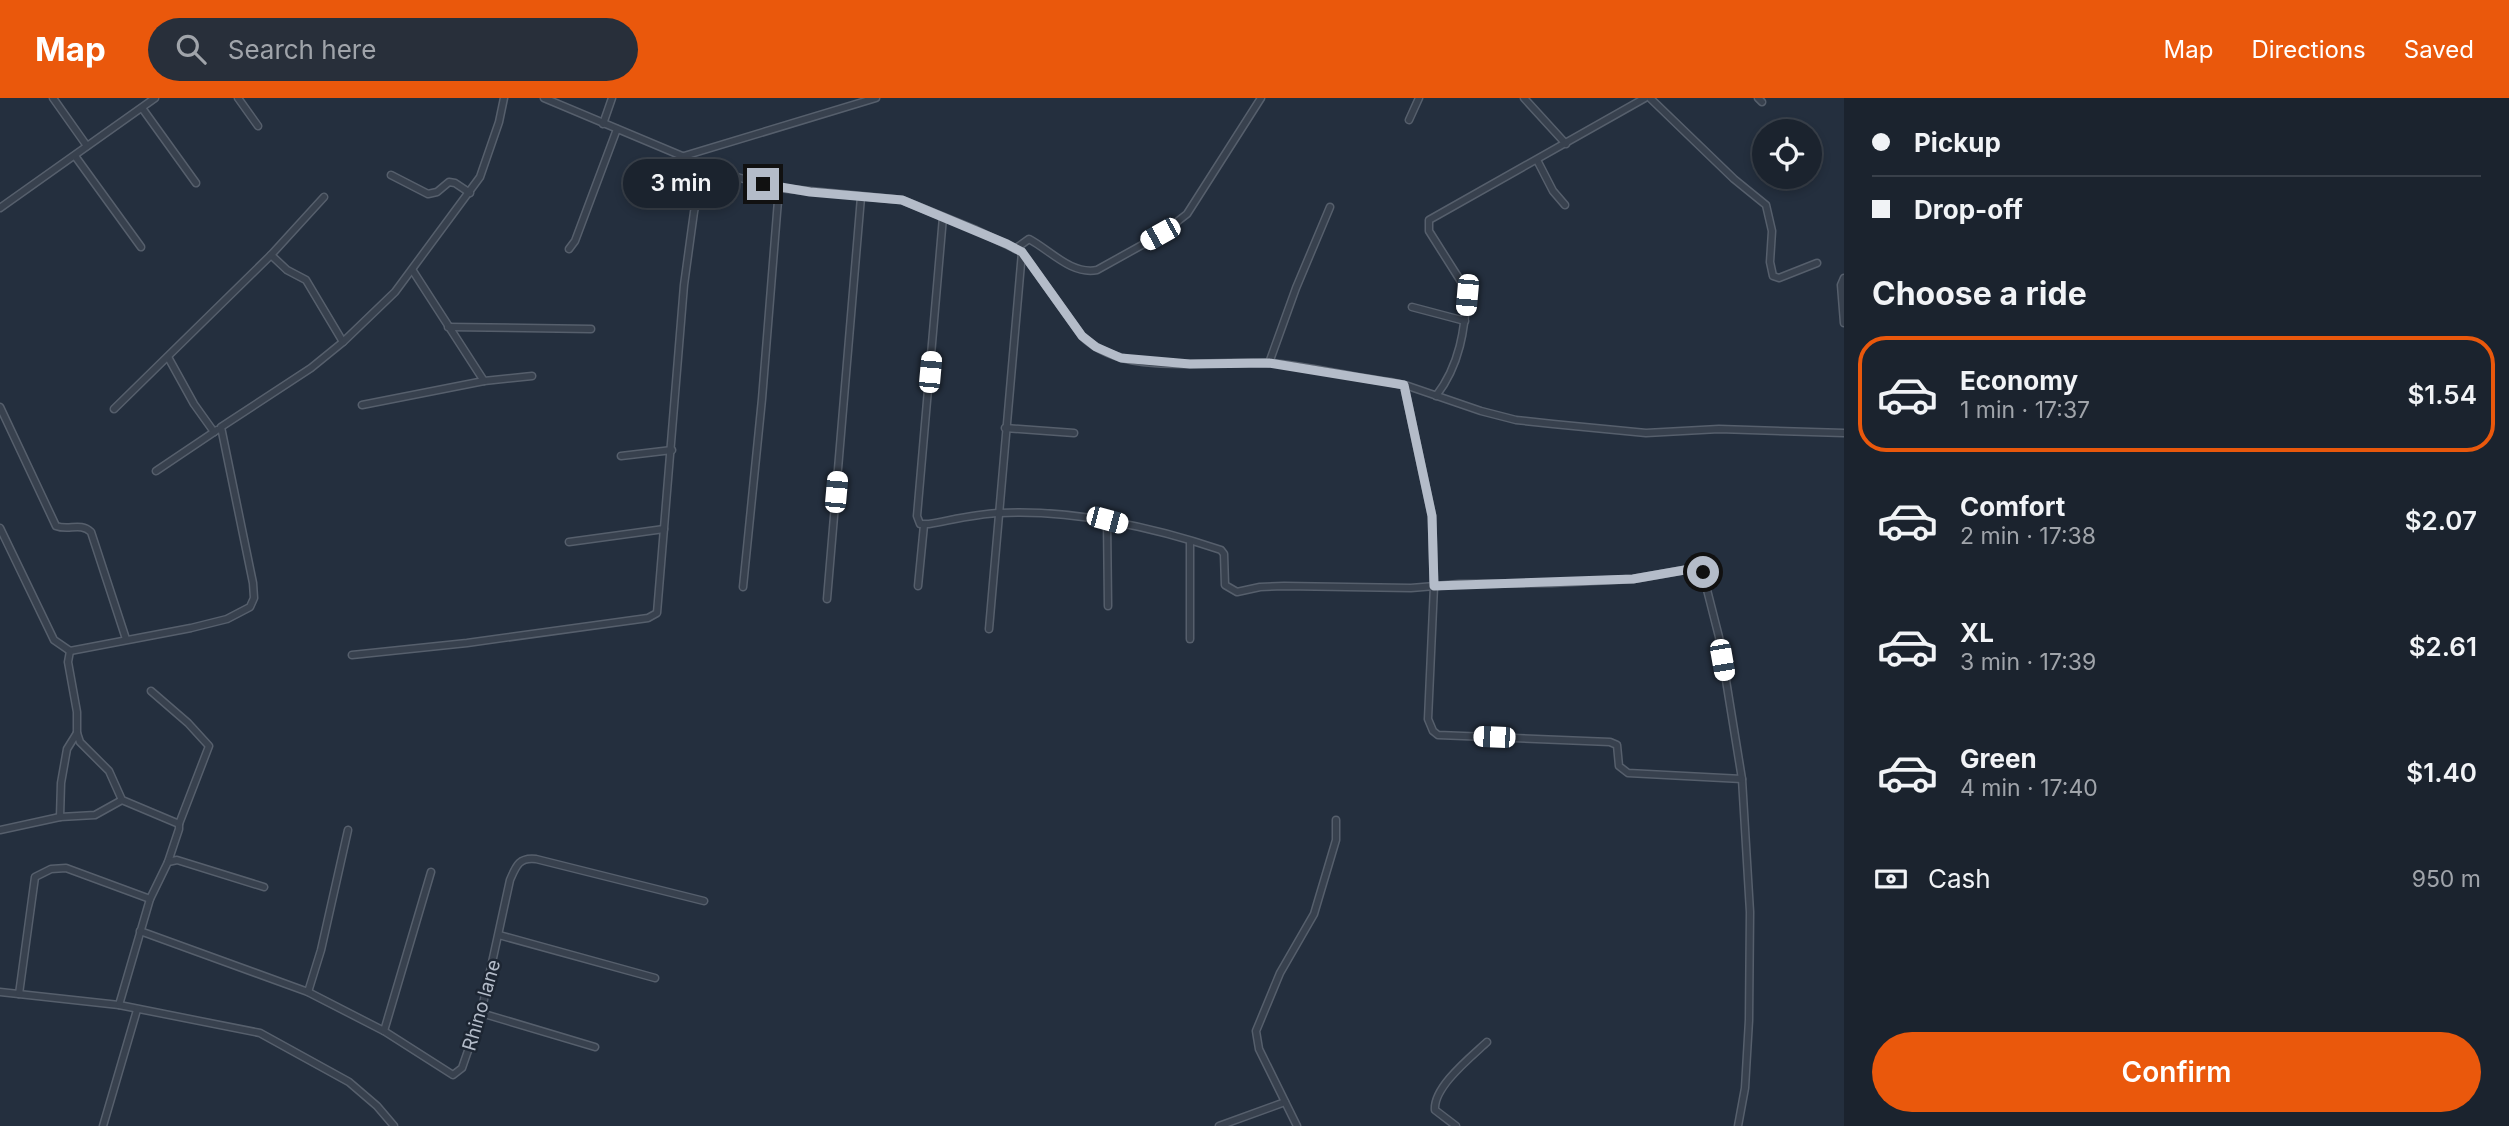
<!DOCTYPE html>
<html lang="en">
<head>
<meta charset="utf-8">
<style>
  body { margin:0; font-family:Inter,sans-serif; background:#282f3a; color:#f1f3f6; height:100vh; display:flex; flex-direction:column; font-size:26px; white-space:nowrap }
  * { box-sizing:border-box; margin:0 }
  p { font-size:23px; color:#a0a4aa }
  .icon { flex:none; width:38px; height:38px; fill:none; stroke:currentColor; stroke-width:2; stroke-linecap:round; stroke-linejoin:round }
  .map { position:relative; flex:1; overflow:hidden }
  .details { display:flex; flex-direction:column; background:#1b232e; width:665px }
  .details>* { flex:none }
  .banner { display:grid; align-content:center; height:154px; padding:0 28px; background:#1b232e }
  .controls { position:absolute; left:1752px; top:21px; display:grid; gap:14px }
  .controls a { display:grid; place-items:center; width:70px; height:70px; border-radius:50%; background:#1b232e; box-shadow:0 4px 10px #0003,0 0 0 2px #39404a; font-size:35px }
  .end { position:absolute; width:32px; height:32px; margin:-16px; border:9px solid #b4bcc9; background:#111; box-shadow:0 0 0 4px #111 }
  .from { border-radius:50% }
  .bubble { position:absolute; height:49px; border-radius:24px; background:#1b232e; box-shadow:0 4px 10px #0003,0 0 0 2px #39404a; font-size:23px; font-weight:600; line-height:49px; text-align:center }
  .car { position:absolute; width:21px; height:42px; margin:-21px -10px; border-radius:9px; box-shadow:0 0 5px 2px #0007; background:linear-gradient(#fff 24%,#345 0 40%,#fff 0 76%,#345 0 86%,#fff 0) }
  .banner b { display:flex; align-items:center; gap:24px; height:66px; font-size:26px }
  .banner b+b { border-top:2px solid #39404a }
  .banner i { width:18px; height:18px; background:#f1f3f6 }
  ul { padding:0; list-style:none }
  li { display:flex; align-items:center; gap:21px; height:116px; margin:0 14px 10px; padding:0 14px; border:4px solid transparent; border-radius:28px }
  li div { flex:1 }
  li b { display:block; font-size:26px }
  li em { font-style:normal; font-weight:600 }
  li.current { border-color:#ea580c }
  li>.icon { width:63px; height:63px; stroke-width:1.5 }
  h2 { padding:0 28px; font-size:32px; line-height:84px }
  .pay { display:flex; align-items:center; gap:18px; height:77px; padding:0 28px; font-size:26px }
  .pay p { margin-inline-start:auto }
  .primary-button { display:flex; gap:14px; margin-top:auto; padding:14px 28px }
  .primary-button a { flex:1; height:80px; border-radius:42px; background:#ea580c; color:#fff; font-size:28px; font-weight:600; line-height:80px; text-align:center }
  header { display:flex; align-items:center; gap:42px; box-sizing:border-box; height:98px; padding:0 35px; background:#ea580c; color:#fff }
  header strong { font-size:33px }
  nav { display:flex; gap:38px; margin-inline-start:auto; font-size:24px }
  .search { width:490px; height:63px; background:#282f3a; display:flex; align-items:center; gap:18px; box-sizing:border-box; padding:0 24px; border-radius:38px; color:#a0a4aa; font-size:26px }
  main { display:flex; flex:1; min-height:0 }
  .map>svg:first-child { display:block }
</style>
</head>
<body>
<header>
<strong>Map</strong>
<div class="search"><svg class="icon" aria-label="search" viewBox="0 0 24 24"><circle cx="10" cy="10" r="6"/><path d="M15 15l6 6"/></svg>Search here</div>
<nav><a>Map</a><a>Directions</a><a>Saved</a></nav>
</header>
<main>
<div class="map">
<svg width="1844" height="1028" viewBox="0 0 1844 1028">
  <rect width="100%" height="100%" fill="#242f3e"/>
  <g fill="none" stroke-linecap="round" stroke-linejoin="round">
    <g stroke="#565f6c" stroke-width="9">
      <g id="minor">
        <polyline points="53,0 87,48"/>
        <polyline points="238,0 258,28"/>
        <path d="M544,0L725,76L779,90L902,102L976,132L1022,154L1082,238C1125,281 1213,261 1269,265C1309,268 1350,279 1390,284L1408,288L1481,313L1516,322L1553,326L1646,335L1719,331L1844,335"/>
        <polyline points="1524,0 1566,46"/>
        <polyline points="1650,0 1734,81 1766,107 1772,133 1770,164 1773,178 1779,180 1817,165"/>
        <polyline points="1758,0 1762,4"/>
        <polyline points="142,10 196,85"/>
        <polyline points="1409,22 1419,0"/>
        <polyline points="603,26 612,0"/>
        <polyline points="75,58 141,149"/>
        <polyline points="684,58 876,0"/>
        <polyline points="1537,62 1553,93 1565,107"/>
        <polyline points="391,77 428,96 437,94 449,84 455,85 470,95"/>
        <polyline points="0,110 155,0"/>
        <path d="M943,119L917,418L920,426H929C952,422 975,416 999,415C1071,411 1153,429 1221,452L1224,456L1225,487L1237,494L1260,489L1284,488L1411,490L1459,486L1552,485L1633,481L1696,470L1702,472L1719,539L1742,681L1750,814L1749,922L1745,990L1738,1028"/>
        <polyline points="569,151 575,143 617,31"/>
        <path d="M1015,151L1029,141C1050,152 1071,177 1097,172L1160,137L1187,116L1261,0"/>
        <polyline points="271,157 287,172 306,182 343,244"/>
        <polyline points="413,173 484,283 532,278"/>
        <polyline points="1844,180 1841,187 1844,225"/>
        <polyline points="1412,209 1465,223"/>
        <polyline points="448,229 591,231"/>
        <polyline points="168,259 194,306 214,334"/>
        <polyline points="1269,265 1296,190 1330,109"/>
        <polyline points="1404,287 1432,418 1434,488 1428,621 1433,633 1438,637 1610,644 1617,647 1619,668 1628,675 1742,681"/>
        <path d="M1436,298C1460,267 1465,231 1467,193L1429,133V122L1645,0"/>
        <polyline points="362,307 484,283"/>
        <path d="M0,309L56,428C69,433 80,424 91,434L126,541"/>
        <polyline points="114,311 271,157 324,99"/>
        <polyline points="1005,330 1074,335"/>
        <polyline points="621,358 672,352"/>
        <polyline points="156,373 217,332"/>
        <polyline points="1107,422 1108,508"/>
        <polyline points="0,430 54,542 70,553 191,530 227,521 250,509 254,500 253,485 221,329 311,270 343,244 395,194 480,79 499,24 504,0"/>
        <polyline points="569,444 664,431"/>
        <polyline points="1190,444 1190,541"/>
        <polyline points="918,488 924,427"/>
        <polyline points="743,489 762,301 779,90"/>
        <polyline points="827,501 861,99"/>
        <polyline points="989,531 1022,154"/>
        <polyline points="70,553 68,564 77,614 77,635 80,644 109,673 122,702 179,726 179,731 168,764"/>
        <polyline points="352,557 467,545 648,520 657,515 684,187 694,114 703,67"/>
        <polyline points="151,593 188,625 209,648 179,726"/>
        <polyline points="60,719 61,685 67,651 77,635"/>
        <polyline points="0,732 60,719 95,717 122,702"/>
        <path d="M140,833L308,894L384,933L453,977L462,970L481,915L510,782C516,768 519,759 536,761L704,803"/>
        <polyline points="499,837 655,880"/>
        <polyline points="0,894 119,907 260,935 349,984 377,1008 394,1028"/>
        <polyline points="308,894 321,852 348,732"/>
        <polyline points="19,896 35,779 51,771 66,770 150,801"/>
        <polyline points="119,907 150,801 168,764 177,762 264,789"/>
        <polyline points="481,915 595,949"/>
        <polyline points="384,933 431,774"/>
        <polyline points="103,1028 137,912"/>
        <polyline points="1219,1028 1285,1004"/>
        <polyline points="1297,1028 1259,951 1256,933 1280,875 1314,816 1336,742 1336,722"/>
        <path d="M1456,1028L1435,1012C1433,989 1471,959 1487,944"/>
      </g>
    </g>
    <use href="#minor" stroke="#38414e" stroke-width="6"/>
  </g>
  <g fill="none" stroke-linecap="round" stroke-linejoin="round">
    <polyline stroke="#b4bcc9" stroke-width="9" points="763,86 810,94 902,102 1007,146 1022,154 1082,238 1096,249 1121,260 1190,266 1269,265 1404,287 1432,418 1434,488 1633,481 1696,470 1703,474"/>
  </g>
  <g text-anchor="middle" stroke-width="5" stroke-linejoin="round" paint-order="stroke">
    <g font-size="19" fill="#b4bcc9" stroke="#1d2633">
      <text transform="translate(481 907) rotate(-74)" y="7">Rhino lane</text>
    </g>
  </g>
</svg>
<div class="controls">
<a><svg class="icon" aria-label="locate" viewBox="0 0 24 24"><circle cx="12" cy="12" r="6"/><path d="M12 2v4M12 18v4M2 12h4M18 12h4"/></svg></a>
</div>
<i class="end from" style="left:1703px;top:474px"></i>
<i class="end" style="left:763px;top:86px"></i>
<div class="bubble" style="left:623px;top:61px;width:116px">3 min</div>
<i class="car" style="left:1160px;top:136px;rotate:241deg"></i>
<i class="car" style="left:1467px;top:197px;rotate:185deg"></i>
<i class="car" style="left:930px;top:274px;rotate:5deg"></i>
<i class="car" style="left:836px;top:394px;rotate:5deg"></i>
<i class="car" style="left:1107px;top:422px;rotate:105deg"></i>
<i class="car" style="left:1722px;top:562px;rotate:170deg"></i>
<i class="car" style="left:1494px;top:639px;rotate:272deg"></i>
</div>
<section class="details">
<div class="banner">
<b><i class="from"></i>Pickup</b>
<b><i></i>Drop-off</b>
</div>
<h2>Choose a ride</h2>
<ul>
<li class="current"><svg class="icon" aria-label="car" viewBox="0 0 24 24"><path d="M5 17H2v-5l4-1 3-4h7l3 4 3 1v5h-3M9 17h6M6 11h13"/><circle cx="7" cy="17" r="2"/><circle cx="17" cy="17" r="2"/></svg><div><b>Economy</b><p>1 min · 17:37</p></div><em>$1.54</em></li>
<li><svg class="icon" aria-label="car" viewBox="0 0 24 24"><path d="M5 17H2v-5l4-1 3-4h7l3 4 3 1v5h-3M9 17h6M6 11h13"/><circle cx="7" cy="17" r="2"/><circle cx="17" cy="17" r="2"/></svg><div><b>Comfort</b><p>2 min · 17:38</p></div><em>$2.07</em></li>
<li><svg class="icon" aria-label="car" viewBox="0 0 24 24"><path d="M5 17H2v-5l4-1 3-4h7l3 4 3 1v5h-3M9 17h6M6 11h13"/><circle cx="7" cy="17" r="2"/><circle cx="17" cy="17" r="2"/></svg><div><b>XL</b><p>3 min · 17:39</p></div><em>$2.61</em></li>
<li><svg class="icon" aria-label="car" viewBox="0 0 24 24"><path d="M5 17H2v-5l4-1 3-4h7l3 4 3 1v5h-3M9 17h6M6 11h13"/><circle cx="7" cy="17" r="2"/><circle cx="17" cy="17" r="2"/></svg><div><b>Green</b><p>4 min · 17:40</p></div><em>$1.40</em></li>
</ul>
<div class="pay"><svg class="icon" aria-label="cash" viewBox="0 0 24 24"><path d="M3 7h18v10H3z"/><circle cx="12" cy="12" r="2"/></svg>Cash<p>950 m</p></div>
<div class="primary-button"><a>Confirm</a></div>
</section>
</main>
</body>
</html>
